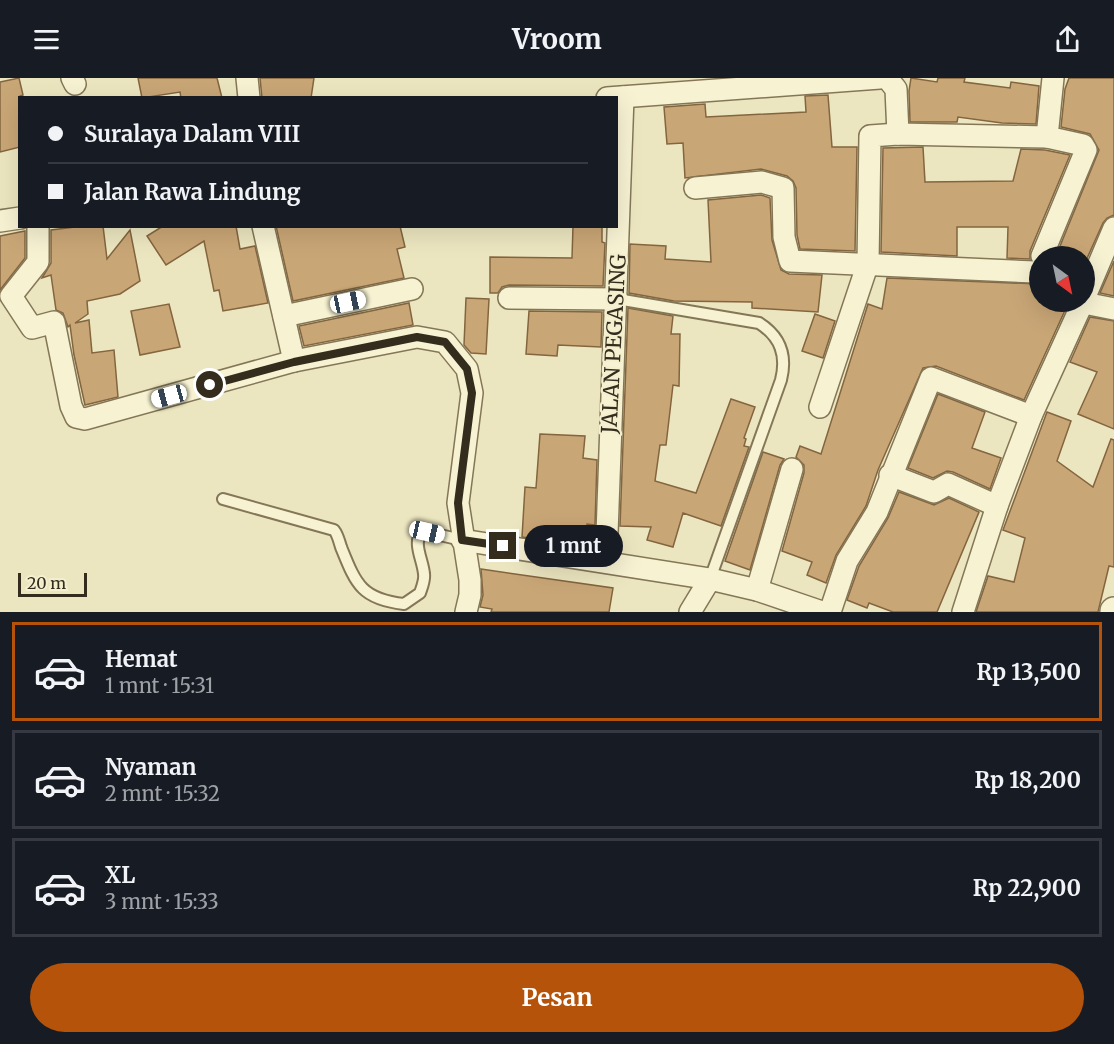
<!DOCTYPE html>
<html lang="id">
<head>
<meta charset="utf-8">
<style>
  body { margin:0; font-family:Merriweather,serif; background:#20242c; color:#f1f3f6; height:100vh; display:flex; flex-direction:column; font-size:22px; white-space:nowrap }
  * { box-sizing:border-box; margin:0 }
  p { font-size:20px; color:#9ea1a6 }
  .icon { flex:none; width:33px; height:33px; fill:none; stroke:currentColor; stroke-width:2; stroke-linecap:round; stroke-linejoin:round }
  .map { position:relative; height:534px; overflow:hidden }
  .drawer { display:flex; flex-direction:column; background:#171b24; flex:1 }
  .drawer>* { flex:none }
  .banner { position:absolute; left:18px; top:18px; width:600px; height:132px; border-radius:0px; box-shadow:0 6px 24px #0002; display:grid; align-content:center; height:132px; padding:0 30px; background:#171b24 }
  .needle { width:39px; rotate:147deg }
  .fabs { position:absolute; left:1029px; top:168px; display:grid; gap:12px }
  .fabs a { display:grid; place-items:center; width:66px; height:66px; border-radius:50%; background:#171b24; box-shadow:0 6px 24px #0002; font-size:30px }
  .scale { position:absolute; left:18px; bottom:15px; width:69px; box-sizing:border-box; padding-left:6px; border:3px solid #342c1c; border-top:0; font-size:16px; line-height:21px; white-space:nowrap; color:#342c1c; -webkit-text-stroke:4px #f4efcf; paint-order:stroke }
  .end { position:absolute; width:27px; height:27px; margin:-14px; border:8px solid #342c1c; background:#fff; box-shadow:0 0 0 3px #fff }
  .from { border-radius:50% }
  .bubble { position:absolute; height:42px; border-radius:21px; background:#171b24; box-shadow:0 6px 24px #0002; font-size:20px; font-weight:700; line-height:42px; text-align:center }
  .car { position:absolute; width:18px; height:36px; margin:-18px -9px; border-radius:8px; box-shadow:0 0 4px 2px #0007; background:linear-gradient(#fff 24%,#345 0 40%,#fff 0 76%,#345 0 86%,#fff 0) }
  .banner b { display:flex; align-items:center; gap:21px; height:57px; font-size:22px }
  .banner b+b { border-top:2px solid #363941 }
  .banner i { width:15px; height:15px; background:#f1f3f6 }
  ul { padding:10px 0 0; list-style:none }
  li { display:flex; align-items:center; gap:18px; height:99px; margin:0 12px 9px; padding:0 18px; border:3px solid #363941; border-radius:0px }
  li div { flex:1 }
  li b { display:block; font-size:22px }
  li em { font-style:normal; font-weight:700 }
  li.on { border-color:#b45309 }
  li>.icon { width:54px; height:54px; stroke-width:1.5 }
  .cta { display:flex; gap:12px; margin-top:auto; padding:12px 30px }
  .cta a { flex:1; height:69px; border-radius:36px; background:#b45309; color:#fff; font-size:24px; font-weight:700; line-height:69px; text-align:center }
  header { display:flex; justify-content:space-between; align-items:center; height:78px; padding:0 30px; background:#171b24; font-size:27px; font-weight:700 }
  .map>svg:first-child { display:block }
</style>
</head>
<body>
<header><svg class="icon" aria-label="menu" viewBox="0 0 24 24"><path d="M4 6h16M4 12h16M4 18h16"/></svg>Vroom<svg class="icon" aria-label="share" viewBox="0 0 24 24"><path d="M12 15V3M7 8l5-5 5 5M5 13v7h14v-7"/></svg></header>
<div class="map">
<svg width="1114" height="534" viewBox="0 0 1114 534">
  <rect width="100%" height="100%" fill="#ece6c0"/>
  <g fill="#c9a676" stroke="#83653f" stroke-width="1.5">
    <polygon points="19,0 23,17 20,18 20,69 0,74 0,4"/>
    <polygon points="138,0 217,0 222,20 181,20 180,14 142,20"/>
    <polygon points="260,0 314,0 311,20 262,20"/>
    <polygon points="911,0 937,4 938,0 965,0 964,4 1010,10 1011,4 1039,8 1036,46 1002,45 958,39 957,44 910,44 909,13"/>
    <polygon points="1069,0 1114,0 1114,137 1107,140 1103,145 1084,187 1084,178 1056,178 1099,72 1090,56 1061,49 1065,11"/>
    <polygon points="828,17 832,69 857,69 855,173 800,171 797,157 796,110 793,103 787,98 761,91 685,100 683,65 667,66 664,29 705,26 706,39 806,34 805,18"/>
    <polygon points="923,69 925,104 1013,103 1021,71 1045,72 1070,77 1030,173 1030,181 1007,180 1008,149 957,149 957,178 881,174 883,70"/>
    <polygon points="761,117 770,120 772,162 781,192 789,196 822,197 818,234 752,230 752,224 674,223 629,215 630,166 666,168 665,181 711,184 708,122"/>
    <polygon points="83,148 103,148 107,181 130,152 140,203 120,216 87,223 88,236 75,245 89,242 92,275 114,272 118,319 85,327 74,277 70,247 68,249 63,235 56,232 51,197 42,200 51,185 51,152"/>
    <polygon points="163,148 236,148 240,171 255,168 268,225 223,233 219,212 214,213 204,163 166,187 147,158"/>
    <polygon points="276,148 400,148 405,169 397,171 404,200 293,223"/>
    <polygon points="573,148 602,148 602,164 605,165 603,208 509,207 502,209 498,215 490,215 490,179 572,180"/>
    <polygon points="25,153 25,180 0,212 0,158"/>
    <polygon points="1114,183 1114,218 1100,215"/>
    <polygon points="887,200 1040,206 1040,224 1057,224 1067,228 1024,322 936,288 923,290 878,392 866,428 836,477 826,505 807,497 812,484 782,473 804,395 804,387 796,379 800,368 821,376 868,226 882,231"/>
    <polygon points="466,220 489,221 486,276 471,275 464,267"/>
    <polygon points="409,225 413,247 304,268 299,248"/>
    <polygon points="169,226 180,269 140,277 131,233"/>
    <polygon points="628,230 673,238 671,256 680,256 679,308 673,307 666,367 660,367 655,403 696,415 731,321 755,329 744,360 746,361 744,368 749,369 721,448 683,435 673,469 647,462 651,449 620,448"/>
    <polygon points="529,233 602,234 601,269 558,267 557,278 526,276"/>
    <polygon points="815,236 835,243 823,280 802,273"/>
    <polygon points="1090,239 1114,243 1114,351 1078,336 1097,294 1070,284"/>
    <polygon points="938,316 985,334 972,370 1001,380 990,411 953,394 947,393 933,400 908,390"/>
    <polygon points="1047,334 1071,343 1057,383 1093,409 1111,361 1114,362 1114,489 1109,488 1098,534 976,534 988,498 1014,504 1025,460 1003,452"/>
    <polygon points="540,356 585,358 583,380 597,382 595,447 587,446 586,469 522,459 525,409 536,410"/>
    <polygon points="763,374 784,381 780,387 750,492 725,483"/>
    <polygon points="899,414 934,427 949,420 979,434 937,534 893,534 869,525 867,530 847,522 859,488 888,440"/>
    <polygon points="481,491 613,510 609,534 491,534 492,531 480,529 483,517"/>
  </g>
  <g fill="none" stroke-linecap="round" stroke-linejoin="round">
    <g stroke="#847758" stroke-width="14">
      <g id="service">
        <path d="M617,221L759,245C781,259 787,278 781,302L710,501"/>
        <path d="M223,421L334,452C338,457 339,463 341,469C356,506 361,521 404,526L420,515C422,509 425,502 424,496C423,482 412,465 422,453L462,462"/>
      </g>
    </g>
    <g stroke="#847758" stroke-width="24">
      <g id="minor">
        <polyline points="72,0 75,6"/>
        <polyline points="247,0 249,20"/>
        <polyline points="887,0 896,11 898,56"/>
        <polyline points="607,20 880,0"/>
        <polyline points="695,110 762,104 783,110 784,159 790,183 1035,194"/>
        <polyline points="0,143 20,140"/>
        <polyline points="38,148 38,184 11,218 32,250 54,244 71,328 76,339 85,341 294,283 417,259 445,264 467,291 472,315 458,425 470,502 470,517 466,534"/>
        <polyline points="263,148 294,283"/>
        <polyline points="1042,178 1086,72 1083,67 1047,59 1053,0"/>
        <polyline points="509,220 617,221"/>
        <polyline points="1084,221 1114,150"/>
        <polyline points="1079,224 1114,231"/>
        <polyline points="284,238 412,211"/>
        <polyline points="820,329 868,185 870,58 898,56 1047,59"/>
        <polyline points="890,397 934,414 948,406 997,428"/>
        <polyline points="462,462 710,501 757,512 822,534"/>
        <polyline points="606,483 623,19"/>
        <polyline points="757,512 792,391"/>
        <polyline points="690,534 710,501"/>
        <polyline points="830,534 847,483 877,434 931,300 1031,338"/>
        <polyline points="963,534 997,428 1031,338 1083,224"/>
      </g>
    </g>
    <g stroke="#847758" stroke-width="30">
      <polyline id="tertiary" points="1114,534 1114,533"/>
    </g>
    <use href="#service" stroke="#f7f2d2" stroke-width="10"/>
    <use href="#minor" stroke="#f7f2d2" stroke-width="21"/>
    <use href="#tertiary" stroke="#f7f2d2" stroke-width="27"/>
  </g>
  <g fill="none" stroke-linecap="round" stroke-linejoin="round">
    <polyline stroke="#342c1c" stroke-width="8" points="210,307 294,284 417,259 445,264 467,291 472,315 458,425 462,462 503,468"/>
  </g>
  <g text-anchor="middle" stroke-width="4.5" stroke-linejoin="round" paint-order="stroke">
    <g font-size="21" fill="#342c1c" stroke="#f4efcf">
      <text transform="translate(614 266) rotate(-87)" y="7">JALAN PEGASING</text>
    </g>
  </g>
</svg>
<div class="fabs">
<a><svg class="needle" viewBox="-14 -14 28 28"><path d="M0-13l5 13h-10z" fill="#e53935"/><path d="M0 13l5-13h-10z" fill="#9ea1a6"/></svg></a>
</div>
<div class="scale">20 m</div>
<i class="end from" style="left:210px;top:307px"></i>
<i class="end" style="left:503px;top:468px"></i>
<div class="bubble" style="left:524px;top:447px;width:99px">1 mnt</div>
<i class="car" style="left:348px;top:224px;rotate:78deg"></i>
<i class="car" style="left:169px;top:318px;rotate:255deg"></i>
<i class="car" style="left:427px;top:454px;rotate:103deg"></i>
<div class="banner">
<b><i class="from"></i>Suralaya Dalam VIII</b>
<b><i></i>Jalan Rawa Lindung</b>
</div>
</div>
<section class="drawer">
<ul>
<li class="on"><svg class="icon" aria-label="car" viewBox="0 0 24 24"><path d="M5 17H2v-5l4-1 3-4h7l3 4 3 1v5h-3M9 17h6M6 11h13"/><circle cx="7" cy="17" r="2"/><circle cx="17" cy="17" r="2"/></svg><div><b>Hemat</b><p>1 mnt · 15:31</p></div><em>Rp 13,500</em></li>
<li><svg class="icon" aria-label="car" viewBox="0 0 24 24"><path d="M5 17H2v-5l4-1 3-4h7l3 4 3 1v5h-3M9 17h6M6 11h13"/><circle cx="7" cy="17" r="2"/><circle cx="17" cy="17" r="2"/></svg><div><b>Nyaman</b><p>2 mnt · 15:32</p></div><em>Rp 18,200</em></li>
<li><svg class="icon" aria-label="car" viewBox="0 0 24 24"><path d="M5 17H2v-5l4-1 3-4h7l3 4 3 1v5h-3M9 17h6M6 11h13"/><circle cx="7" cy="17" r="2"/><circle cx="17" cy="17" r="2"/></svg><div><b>XL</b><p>3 mnt · 15:33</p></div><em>Rp 22,900</em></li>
</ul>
<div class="cta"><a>Pesan</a></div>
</section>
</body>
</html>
